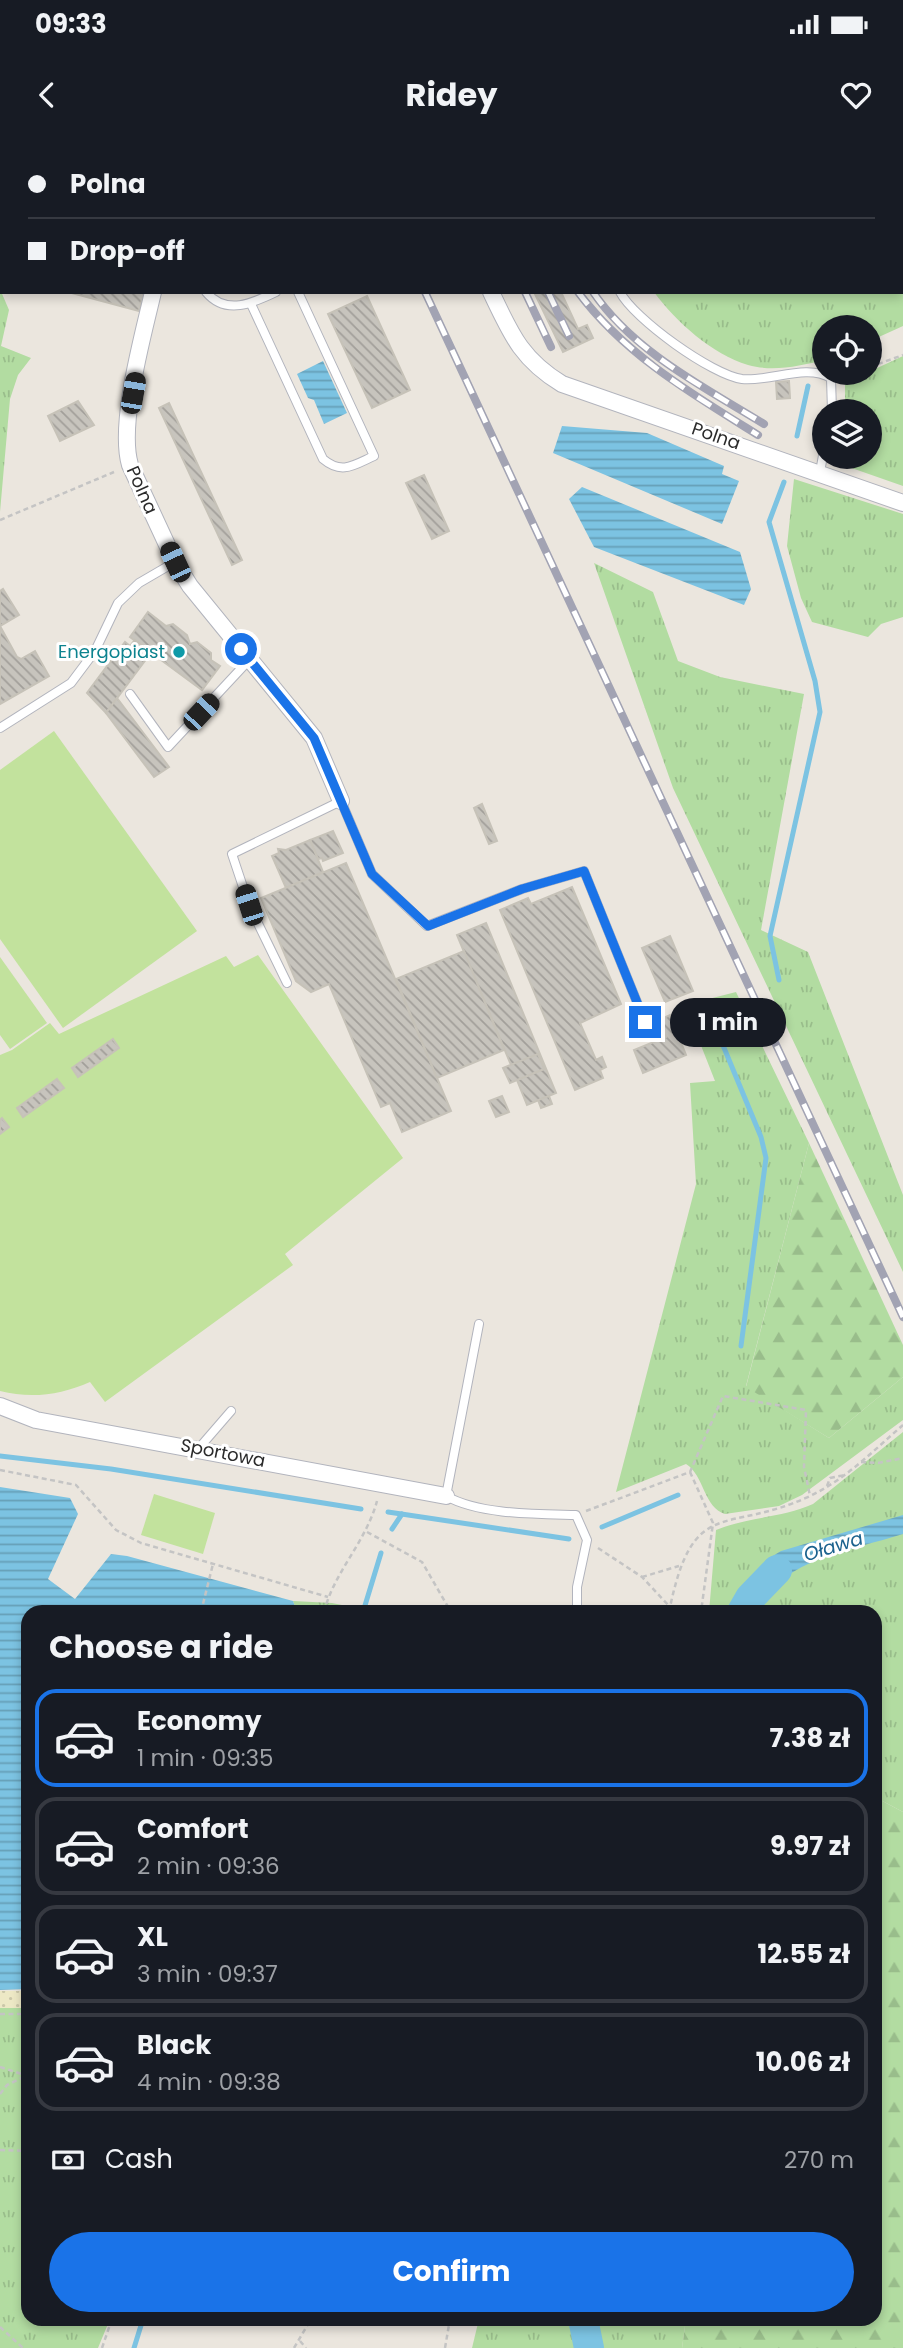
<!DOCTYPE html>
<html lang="en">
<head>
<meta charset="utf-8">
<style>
  body { margin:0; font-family:Poppins,sans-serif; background:#20242c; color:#f1f3f6; height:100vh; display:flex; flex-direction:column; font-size:26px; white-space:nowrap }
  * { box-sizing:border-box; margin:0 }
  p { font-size:23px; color:#9ea1a6 }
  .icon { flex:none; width:38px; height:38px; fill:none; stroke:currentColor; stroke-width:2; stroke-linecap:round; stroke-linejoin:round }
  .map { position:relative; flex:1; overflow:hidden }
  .details { position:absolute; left:21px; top:1465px; width:861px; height:721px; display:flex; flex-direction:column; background:#171b24; border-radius:21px; box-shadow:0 4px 10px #0003 }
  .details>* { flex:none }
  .banner { position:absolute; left:0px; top:0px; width:903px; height:154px; box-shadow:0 4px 10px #0003; display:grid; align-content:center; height:154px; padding:0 28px; background:#171b24 }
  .fabs { position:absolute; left:812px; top:175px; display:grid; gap:14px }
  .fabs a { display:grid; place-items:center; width:70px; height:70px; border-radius:50%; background:#171b24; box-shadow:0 4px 10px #0003; font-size:35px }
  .end { position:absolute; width:32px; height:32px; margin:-16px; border:9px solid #1a73e8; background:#fff; box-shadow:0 0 0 4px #fff }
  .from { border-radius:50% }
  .bubble { position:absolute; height:49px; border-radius:24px; background:#171b24; box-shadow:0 4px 10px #0003; font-size:23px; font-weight:700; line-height:49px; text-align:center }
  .car { position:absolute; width:21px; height:42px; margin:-21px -10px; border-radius:9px; box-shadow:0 0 5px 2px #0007; background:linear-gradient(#222 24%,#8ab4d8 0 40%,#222 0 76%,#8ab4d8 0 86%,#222 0) }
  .banner b { display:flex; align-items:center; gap:24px; height:66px; font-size:26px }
  .banner b+b { border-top:2px solid #363941 }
  .banner i { width:18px; height:18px; background:#f1f3f6 }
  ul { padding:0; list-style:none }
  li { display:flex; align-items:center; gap:21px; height:98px; margin:0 14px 10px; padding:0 14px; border:4px solid #363941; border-radius:21px }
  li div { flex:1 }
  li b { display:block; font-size:26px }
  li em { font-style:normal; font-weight:700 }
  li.selected { border-color:#1a73e8 }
  li>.icon { width:63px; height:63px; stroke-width:1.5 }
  h2 { padding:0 28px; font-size:32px; line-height:84px }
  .pay { display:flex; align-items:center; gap:18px; height:77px; padding:0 28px; font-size:26px }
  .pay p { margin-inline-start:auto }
  .cta { display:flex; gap:14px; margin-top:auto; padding:14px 28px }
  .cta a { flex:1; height:80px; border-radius:42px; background:#1a73e8; color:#fff; font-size:28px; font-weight:700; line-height:80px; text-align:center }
  .status { display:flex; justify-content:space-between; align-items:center; height:49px; padding:0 35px; background:#171b24; direction:ltr }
  .status svg { height:19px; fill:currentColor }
  header { display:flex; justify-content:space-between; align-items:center; height:91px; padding:0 28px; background:#171b24; font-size:32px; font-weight:700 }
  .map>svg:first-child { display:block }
</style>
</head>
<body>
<div class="status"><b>09:33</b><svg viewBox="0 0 49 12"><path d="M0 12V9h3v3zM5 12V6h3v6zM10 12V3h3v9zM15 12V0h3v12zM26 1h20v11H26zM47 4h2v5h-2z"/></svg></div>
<header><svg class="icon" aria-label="back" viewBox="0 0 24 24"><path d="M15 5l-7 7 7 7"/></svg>Ridey<svg class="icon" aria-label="heart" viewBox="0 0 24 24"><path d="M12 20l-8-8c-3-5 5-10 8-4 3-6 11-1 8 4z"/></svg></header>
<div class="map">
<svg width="903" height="2208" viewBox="0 0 903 2208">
  <defs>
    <pattern id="grass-tufts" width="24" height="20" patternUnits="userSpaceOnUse" patternTransform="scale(1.75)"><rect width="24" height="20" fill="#b2dca1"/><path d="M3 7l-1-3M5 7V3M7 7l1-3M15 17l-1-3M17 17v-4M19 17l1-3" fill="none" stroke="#99bd8b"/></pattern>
    <pattern id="forest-firs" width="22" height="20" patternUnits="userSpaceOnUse" patternTransform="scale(1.75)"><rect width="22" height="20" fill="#b2dca1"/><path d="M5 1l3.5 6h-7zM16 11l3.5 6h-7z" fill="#99bd8b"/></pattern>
    <pattern id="sand-dots" width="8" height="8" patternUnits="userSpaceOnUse" patternTransform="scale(1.75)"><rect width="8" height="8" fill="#ede8c5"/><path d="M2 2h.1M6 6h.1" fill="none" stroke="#cbc7a9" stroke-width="1.8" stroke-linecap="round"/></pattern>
    <pattern id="water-rules" width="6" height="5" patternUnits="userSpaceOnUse" patternTransform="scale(1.75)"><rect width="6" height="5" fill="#7cc3e2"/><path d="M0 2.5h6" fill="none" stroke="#669fb7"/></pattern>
    <pattern id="building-back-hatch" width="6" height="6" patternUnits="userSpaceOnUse" patternTransform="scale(1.75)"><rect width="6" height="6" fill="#c7c4bd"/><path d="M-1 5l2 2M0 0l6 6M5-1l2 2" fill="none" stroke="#a29f9a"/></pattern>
  </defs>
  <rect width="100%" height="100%" fill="#ebe6de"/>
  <g fill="url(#grass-tufts)">
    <path d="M903,81V186L870,201V187H824V220C801,226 772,232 748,225C712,214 676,182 654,152H901Z"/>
    <polygon points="0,149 9,170 1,206 31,218 18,235 10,259 0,372"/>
    <polygon points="903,216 903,346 843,325 844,317 870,317 870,271 845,271 845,243"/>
    <polygon points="794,339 903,374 903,477 881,484 868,497 812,482 801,458 787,406"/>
    <polygon points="594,423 653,452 678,521 720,537 804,554 761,790 808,812 903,1055 903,1132 673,648"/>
    <path d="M736,852L809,1003L746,1246L829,1298L903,1237V1280L802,1355L779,1366L725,1374C704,1368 704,1335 686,1324L616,1352L696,1044L690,943L715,941L685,865Z"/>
    <path d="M903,1292V1672L875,1657V1472H709L716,1390C747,1377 782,1378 813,1364Z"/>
    <polygon points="293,1461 332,1463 362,1469 297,1472"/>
    <polygon points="0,1868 28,1868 28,2179 110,2179 98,2208 0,2208"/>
    <polygon points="479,2179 686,2179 682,2208 472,2208"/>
  </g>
  <g fill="url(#forest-firs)">
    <polygon points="809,1003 903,1205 903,1237 829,1298 746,1247"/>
    <polygon points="875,1657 903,1672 903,2208 682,2208 686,2179 875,2179"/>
  </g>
  <rect fill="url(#sand-dots)" x="0" y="1851" width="28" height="17"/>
  <g fill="#c2e29d">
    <polygon points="54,591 197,791 63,888 0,799 0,630"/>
    <path d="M258,815L403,1018L285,1114L293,1125L105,1262L90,1242C61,1255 31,1259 0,1251V915L12,910L50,883L59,894L226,816L234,827Z"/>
    <polygon points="0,817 47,883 10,909 0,895"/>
    <polygon points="154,1354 215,1373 203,1414 141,1395"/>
  </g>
  <g fill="url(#water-rules)">
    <polygon points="665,0 903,0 903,81 901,2"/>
    <polygon points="323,221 347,273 324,284 314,260 308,258 297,234"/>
    <polygon points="562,286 647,293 724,326 722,334 739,341 722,384 553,313"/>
    <polygon points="582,347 740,412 751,449 744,465 594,407 569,359"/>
    <polygon points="0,1347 70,1358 78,1374 48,1439 75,1459 111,1414 127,1416 293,1461 297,1472 28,1472 28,1849 0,1850"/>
    <path d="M903,1375V1394C846,1412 798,1415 757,1463L744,1454L766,1420L781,1411Z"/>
  </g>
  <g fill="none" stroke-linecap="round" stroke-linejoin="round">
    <g stroke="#7cc3e2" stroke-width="5">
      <polyline points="797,296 808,246"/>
      <polyline points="779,840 770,796 820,572 815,541 769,382 784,342"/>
      <polyline points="710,874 761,997 766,1018 741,1206"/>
      <polyline points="0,1316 111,1329 361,1369"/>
      <polyline points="388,1372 569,1399"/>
      <polyline points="602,1387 678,1355"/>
      <polyline points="392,1389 402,1374"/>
      <polyline points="363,1472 381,1413"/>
      <polyline points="134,2208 143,2179"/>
    </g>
    <g stroke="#7cc3e2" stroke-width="30">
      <polyline points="742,1472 750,1458 777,1430"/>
      <polyline points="583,2179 589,2208"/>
    </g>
  </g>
  <g fill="url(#building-back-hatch)" stroke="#c6c2b8" stroke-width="2">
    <polygon points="193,0 320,0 320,2 189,2"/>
    <polygon points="68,152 144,152 139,171"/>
    <polygon points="534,152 561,152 578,189 587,185 593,198 563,212"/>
    <polygon points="367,156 410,250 372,268 328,174"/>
    <polygon points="789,241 790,258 777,259 776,242"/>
    <polygon points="78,261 94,285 60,301 48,276"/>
    <polygon points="169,263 242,420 232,425 159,268"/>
    <polygon points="424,335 449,391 432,399 406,343"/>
    <polygon points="3,449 19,475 0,486 0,451"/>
    <polygon points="148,472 166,486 173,484 187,495 190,504 197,502 211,513 211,520 220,526 202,550 130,497"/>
    <polygon points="0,486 17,517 21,519 35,511 49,536 0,564"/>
    <polygon points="135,500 148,510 144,516 147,518 106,573 87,553 125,502 130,506"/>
    <polygon points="117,558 169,627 154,637 106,573"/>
    <polygon points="482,664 497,701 489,704 474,668"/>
    <polygon points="333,691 343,713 323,721 322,718 318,719 310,700"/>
    <polygon points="310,700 323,732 286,748 272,716 279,713 278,709 286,710"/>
    <polygon points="346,723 451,971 402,992 390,963 381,967 329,844 311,852 296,841 261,758"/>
    <polygon points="572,747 621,864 580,883 596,920 602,917 606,927 600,930 603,938 575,950 500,770 528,758 531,764"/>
    <polygon points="486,783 556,953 527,965 517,940 544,929 538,914 511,925 457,795"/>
    <polygon points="670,796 693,851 665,862 642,808"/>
    <polygon points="464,811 504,910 437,938 396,839"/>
    <polygon points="670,875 686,915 643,933 634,910 666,897 659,880"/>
    <polygon points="113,899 119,908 78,937 72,928"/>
    <polygon points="538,914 544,929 510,943 503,928"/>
    <polygon points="57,939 64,948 23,977 17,968"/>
    <polygon points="502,956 509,972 496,977 489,961"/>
    <polygon points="549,956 552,964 541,968 538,960"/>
    <polygon points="2,978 9,987 0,994 0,980"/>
  </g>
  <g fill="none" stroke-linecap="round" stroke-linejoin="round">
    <g stroke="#b2b4bd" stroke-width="10">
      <g id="lane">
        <polyline points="550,0 550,2"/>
        <polyline points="413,2 414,0"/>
        <polyline points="0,30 2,31"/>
        <path d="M206,152C226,176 253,163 276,152"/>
        <path d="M620,152C634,179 712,235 742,239C771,242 806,223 831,238L832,271"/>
        <path d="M251,164L323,319C342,335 354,325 374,316L298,152"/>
        <polyline points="820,332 824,310"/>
        <polyline points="130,554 168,607 250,519"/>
        <polyline points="0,588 71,543 95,511 118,463 139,443 175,422"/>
        <polyline points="287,843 249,765 232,714 341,661 372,734 427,786 522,749 584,731 645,882"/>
        <path d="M479,1184L446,1356C480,1375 538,1374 576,1375L587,1400L577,1447V1468L570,1472"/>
        <polyline points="199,1308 231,1271"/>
      </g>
    </g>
    <g stroke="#b2b4bd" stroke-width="18">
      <g id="street">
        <polyline points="0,50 2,51"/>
        <path d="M153,152C143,196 118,284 130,325L175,422L190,446L314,598L341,661"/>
        <path d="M491,152C511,194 521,219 562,244L903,363"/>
        <polyline points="0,1266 36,1280 446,1356"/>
      </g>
    </g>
    <g stroke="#c4c4c4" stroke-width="2.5" stroke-dasharray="5 3.5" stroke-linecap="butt">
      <polyline points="870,227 903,215"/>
      <polyline points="0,380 114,332"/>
      <polyline points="861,1322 878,1323 903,1318"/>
      <polyline points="0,1330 76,1345 116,1390 141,1403 328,1457"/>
      <polyline points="690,1332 713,1383 701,1472"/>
      <polyline points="827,1346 830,1338 845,1335"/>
      <polyline points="586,1371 690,1332 723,1256 806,1270 804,1327 810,1356"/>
      <polyline points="367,1392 422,1422 451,1472"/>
      <polyline points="598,1408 642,1437 670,1467"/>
      <polyline points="642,1437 679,1426"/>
      <polyline points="201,1472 213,1424"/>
      <path d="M324,1472C334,1432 366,1402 377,1361"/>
      <path d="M669,1472C693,1353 725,1396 810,1356C846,1339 873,1311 903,1285"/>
      <polyline points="0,1874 28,1874"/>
      <polyline points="0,1927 28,1936"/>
      <polyline points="0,1954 7,1945 26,1936"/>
      <polyline points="0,2010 28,2011"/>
      <polyline points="0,2187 23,2208"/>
      <polyline points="300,2201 306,2208"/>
      <polyline points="102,2208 112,2179"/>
      <polyline points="294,2208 311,2179"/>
      <polyline points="445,2208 450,2179"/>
    </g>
    <use href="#lane" stroke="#fff" stroke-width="8"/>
    <use href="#street" stroke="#fff" stroke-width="16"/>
    <g stroke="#a2a3b3" stroke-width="8">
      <g id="rail">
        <polyline points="354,0 354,2"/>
        <polyline points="438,0 439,2"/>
        <polyline points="451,0 452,2"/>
        <polyline points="484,0 485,2"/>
        <polyline points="499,0 500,2"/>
        <polyline points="425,152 903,1177"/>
        <polyline points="525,152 551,207"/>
        <polyline points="548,152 569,196"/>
        <path d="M578,152C625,215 692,254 758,295"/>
        <path d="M593,152C634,212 704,247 764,284"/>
      </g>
    </g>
    <use href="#rail" stroke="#fff" stroke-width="5" stroke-dasharray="16" stroke-linecap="butt"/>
  </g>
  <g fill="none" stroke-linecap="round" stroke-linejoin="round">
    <polyline stroke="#1a73e8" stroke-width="9" points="241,509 314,598 372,734 428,786 522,749 584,731 645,882"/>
  </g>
  <circle fill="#0f9aa8" stroke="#fff" stroke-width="2.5" cx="179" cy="512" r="7"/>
  <g text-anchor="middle" stroke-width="6" stroke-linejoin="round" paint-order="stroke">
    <g font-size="18" fill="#2b2b2b" stroke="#fff">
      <text transform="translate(716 296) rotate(19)" y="6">Polna</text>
      <text transform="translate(142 350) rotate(66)" y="6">Polna</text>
      <text transform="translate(223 1313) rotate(11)" y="6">Sportowa</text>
    </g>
    <g font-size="18" fill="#0d838f" stroke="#fff" text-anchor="end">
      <text x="165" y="518">Energopiast</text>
    </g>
    <g font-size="19" font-style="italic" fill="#1b628e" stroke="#fff">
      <text transform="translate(833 1406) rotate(-17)" y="7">Oława</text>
    </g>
  </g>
</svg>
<div class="fabs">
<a><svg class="icon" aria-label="locate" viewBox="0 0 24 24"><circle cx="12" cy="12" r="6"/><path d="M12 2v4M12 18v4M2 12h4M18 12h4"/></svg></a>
<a><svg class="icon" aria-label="layers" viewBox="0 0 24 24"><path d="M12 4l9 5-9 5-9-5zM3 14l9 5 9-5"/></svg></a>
</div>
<i class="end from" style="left:241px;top:509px"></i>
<i class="end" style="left:645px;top:882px"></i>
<div class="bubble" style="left:670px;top:858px;width:116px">1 min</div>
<i class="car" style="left:133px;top:253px;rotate:10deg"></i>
<i class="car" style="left:175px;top:422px;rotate:335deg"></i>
<i class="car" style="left:201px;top:572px;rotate:43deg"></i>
<i class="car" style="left:249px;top:765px;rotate:342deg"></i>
<div class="banner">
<b><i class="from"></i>Polna</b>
<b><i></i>Drop-off</b>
</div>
<section class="details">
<h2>Choose a ride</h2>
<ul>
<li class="selected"><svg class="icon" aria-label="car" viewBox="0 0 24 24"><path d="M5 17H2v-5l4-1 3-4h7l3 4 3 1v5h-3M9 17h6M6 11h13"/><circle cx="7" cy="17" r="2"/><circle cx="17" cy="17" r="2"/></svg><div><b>Economy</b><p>1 min · 09:35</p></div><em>7.38 zł</em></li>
<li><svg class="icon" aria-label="car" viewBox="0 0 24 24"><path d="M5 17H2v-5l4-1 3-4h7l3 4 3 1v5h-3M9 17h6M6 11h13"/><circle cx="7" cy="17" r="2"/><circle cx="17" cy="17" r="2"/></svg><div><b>Comfort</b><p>2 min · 09:36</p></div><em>9.97 zł</em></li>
<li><svg class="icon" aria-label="car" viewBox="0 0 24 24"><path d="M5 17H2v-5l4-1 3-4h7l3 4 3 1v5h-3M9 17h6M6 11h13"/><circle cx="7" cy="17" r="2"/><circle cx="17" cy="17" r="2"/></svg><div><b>XL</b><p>3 min · 09:37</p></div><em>12.55 zł</em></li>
<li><svg class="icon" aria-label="car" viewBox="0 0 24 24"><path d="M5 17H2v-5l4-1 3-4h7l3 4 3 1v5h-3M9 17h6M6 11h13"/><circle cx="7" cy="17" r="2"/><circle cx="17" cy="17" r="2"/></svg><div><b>Black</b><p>4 min · 09:38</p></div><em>10.06 zł</em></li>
</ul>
<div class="pay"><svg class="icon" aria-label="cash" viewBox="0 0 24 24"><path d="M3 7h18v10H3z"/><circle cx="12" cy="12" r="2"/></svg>Cash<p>270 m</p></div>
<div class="cta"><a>Confirm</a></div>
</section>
</div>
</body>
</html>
